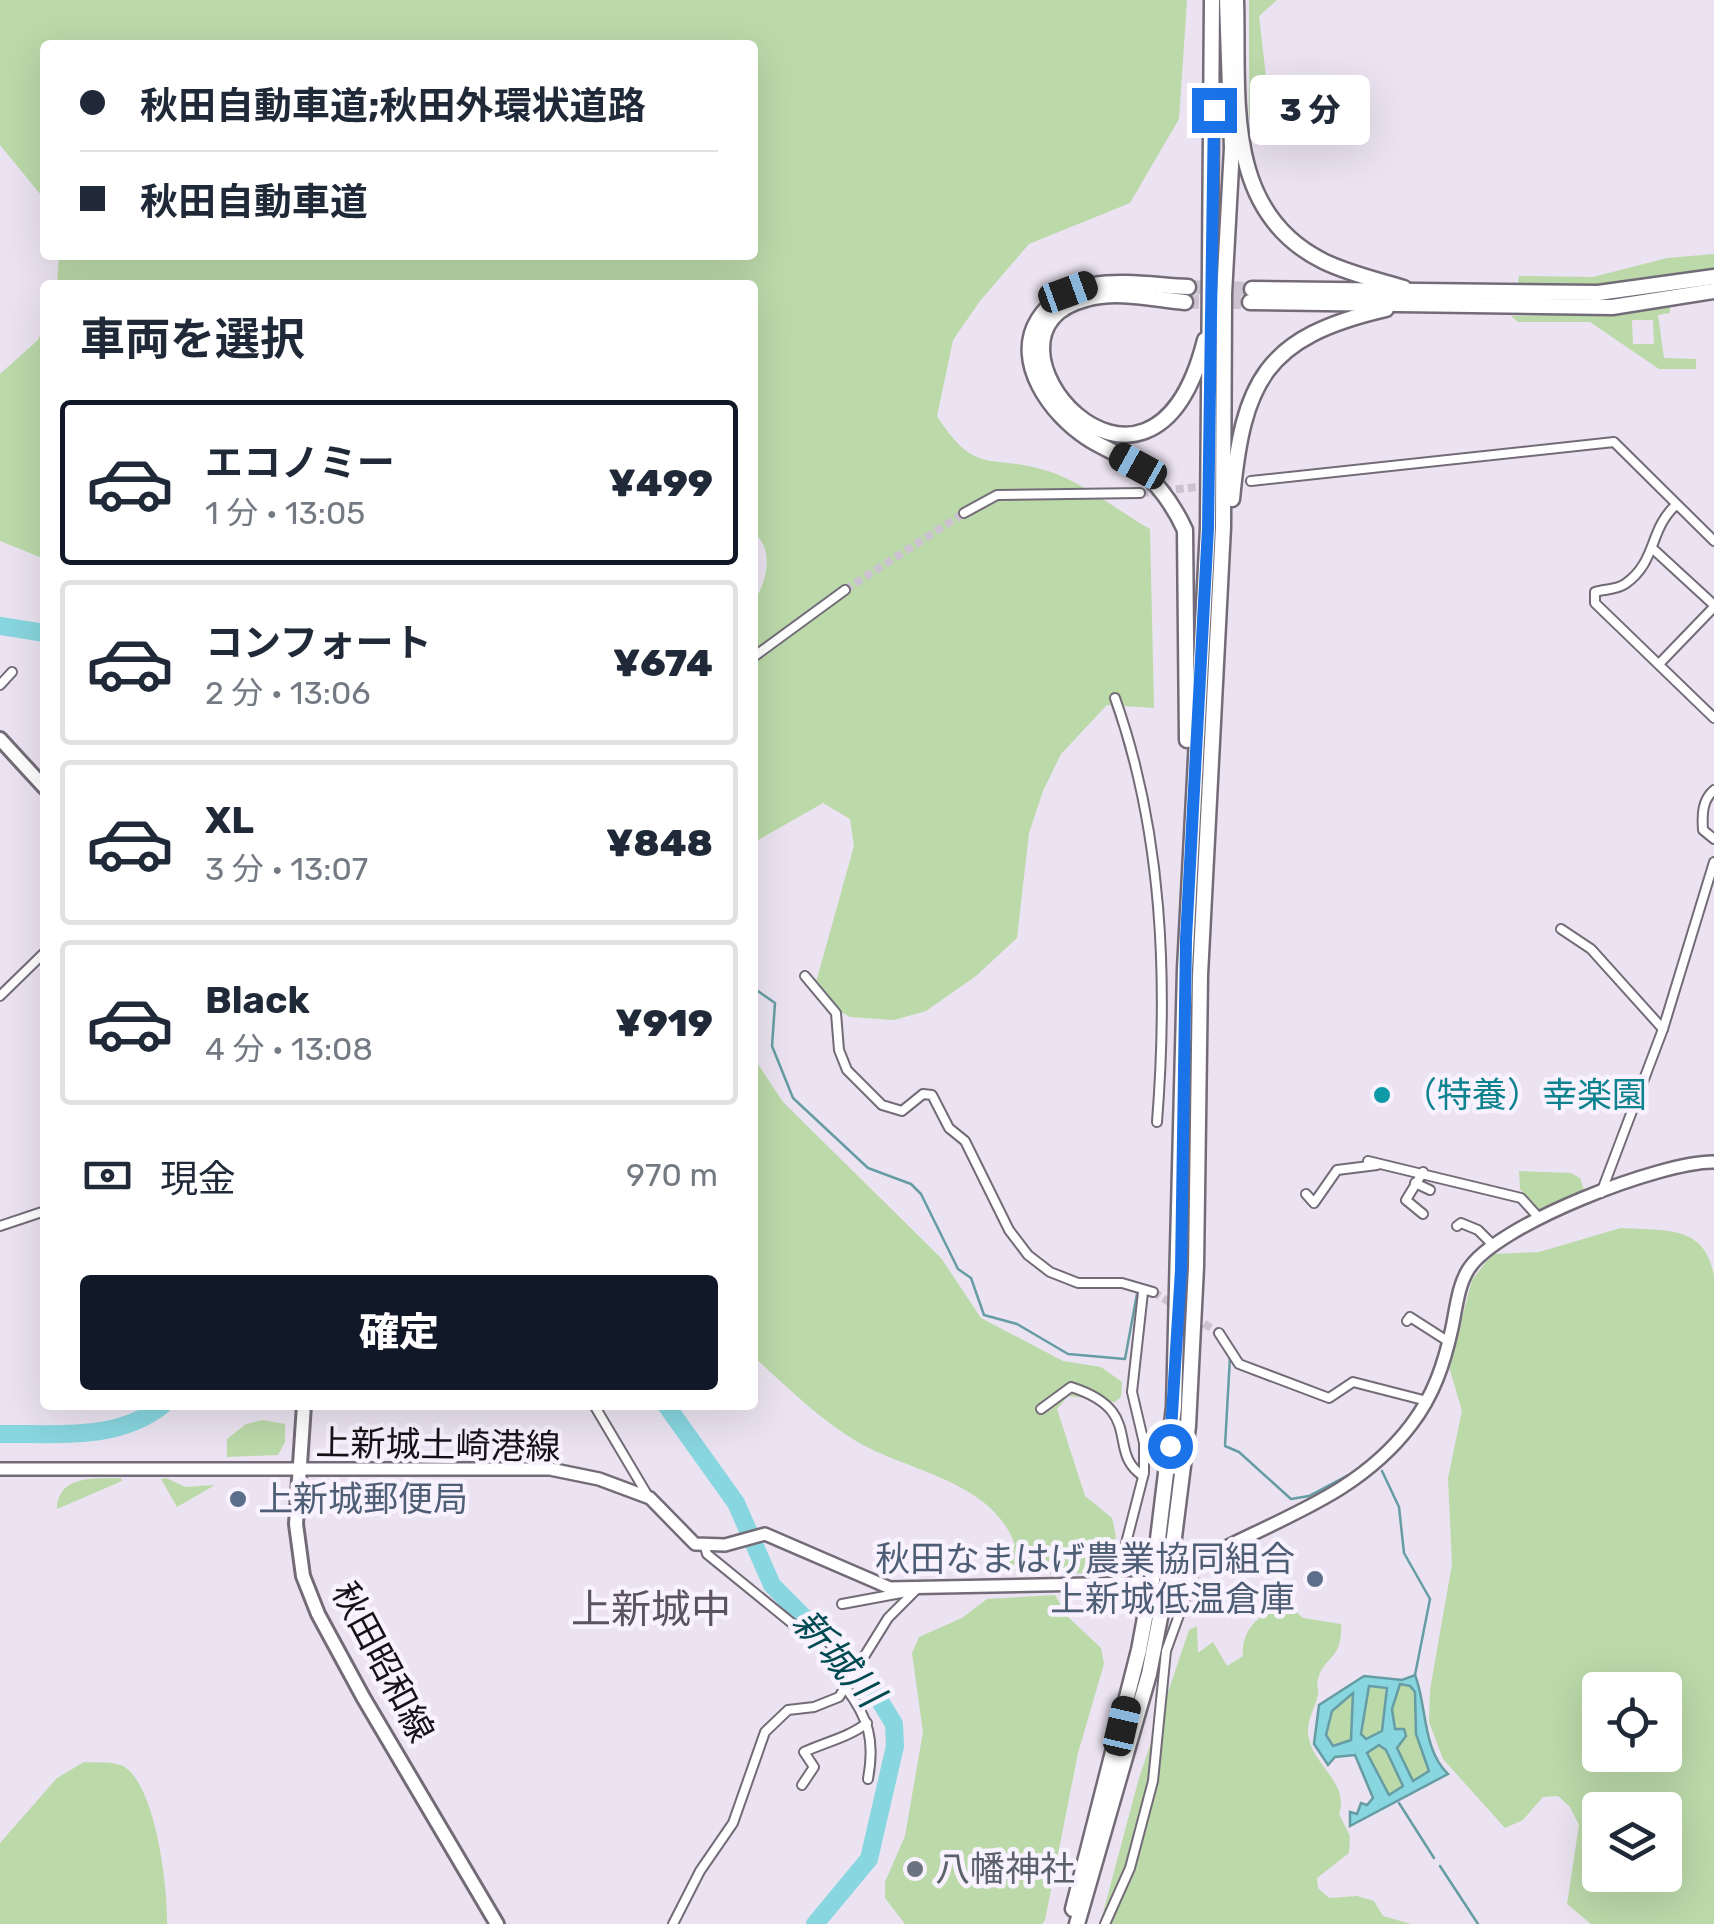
<!DOCTYPE html>
<html lang="ja">
<head>
<meta charset="utf-8">
<style>
  body { margin:0; font-family:Rubik,"Noto Sans JP",sans-serif; background:#f6f6f7; color:#1f2937; height:100vh; display:flex; flex-direction:column; font-size:38px; white-space:nowrap }
  * { box-sizing:border-box; margin:0 }
  p { font-size:32px; color:#747a83 }
  .icon { flex:none; width:55px; height:55px; fill:none; stroke:currentColor; stroke-width:2; stroke-linecap:round; stroke-linejoin:round }
  .map { position:relative; flex:1; overflow:hidden }
  .panel { position:absolute; left:40px; top:280px; width:718px; height:1130px; display:flex; flex-direction:column; background:#fff; border-radius:10px; box-shadow:0 10px 40px #0002 }
  .panel>* { flex:none }
  .banner { position:absolute; left:40px; top:40px; width:718px; height:220px; border-radius:10px; box-shadow:0 10px 40px #0002; display:grid; align-content:center; height:220px; padding:0 40px; background:#fff }
  .fabs { position:absolute; left:1582px; top:1672px; display:grid; gap:20px }
  .fabs a { display:grid; place-items:center; width:100px; height:100px; border-radius:10px; background:#fff; box-shadow:0 10px 40px #0002; font-size:50px }
  .end { position:absolute; width:45px; height:45px; margin:-22px; border:12px solid #1a73e8; background:#fff; box-shadow:0 0 0 5px #fff }
  .from { border-radius:50% }
  .bubble { position:absolute; height:70px; border-radius:10px; background:#fff; box-shadow:0 10px 40px #0002; font-size:32px; font-weight:800; line-height:70px; text-align:center }
  .car { position:absolute; width:30px; height:60px; margin:-30px -15px; border-radius:12px; box-shadow:0 0 8px 2px #0007; background:linear-gradient(#222 24%,#8ab4d8 0 40%,#222 0 76%,#8ab4d8 0 86%,#222 0) }
  .banner b { display:flex; align-items:center; gap:35px; height:95px; font-size:38px }
  .banner b+b { border-top:2px solid #e0e1e3 }
  .banner i { width:25px; height:25px; background:#1f2937 }
  ul { padding:0; list-style:none }
  li { display:flex; align-items:center; gap:30px; height:165px; margin:0 20px 15px; padding:0 20px; border:5px solid #e0e1e3; border-radius:10px }
  li div { flex:1 }
  li b { display:block; font-size:38px }
  li em { font-style:normal; font-weight:800 }
  li.active { border-color:#111827 }
  li>.icon { width:90px; height:90px; stroke-width:1.5 }
  h2 { padding:0 40px; font-size:45px; line-height:120px }
  .pay { display:flex; align-items:center; gap:25px; height:110px; padding:0 40px; font-size:38px }
  .pay p { margin-inline-start:auto }
  .action { display:flex; gap:20px; margin-top:auto; padding:20px 40px }
  .action a { flex:1; height:115px; border-radius:10px; background:#111827; color:#fff; font-size:40px; font-weight:800; line-height:115px; text-align:center }
  .map>svg:first-child { display:block }
</style>
</head>
<body>
<div class="map">
<svg width="1714" height="1924" viewBox="0 0 1714 1924">
  <rect width="100%" height="100%" fill="#ebe3f1"/>
  <g fill="#bbd9a9" fill-rule="evenodd">
    <path d="M0,0H1187L1179,119L1130,203L1029,244L980,301L953,340L937,416C976,478 992,453 1048,471C1083,482 1118,511 1150,529L1154,708L1107,705L1061,754L1043,791L1029,833L1017,938L976,976L926,1011L894,1020L850,1017L825,1003L816,982L854,846L850,819L823,803L753,843V604C766,583 776,550 753,532L752,285H57L59,255H752V45H45V200L0,145Z"/>
    <polygon points="1249,0 1277,0 1259,16 1267,85 1260,115 1249,118"/>
    <polygon points="1714,254 1714,271 1614,285 1518,283 1519,276 1593,277 1667,258"/>
    <path d="M1670,305V313L1658,315L1664,358L1696,359V369H1659L1590,322H1518L1511,316L1633,313ZM1632,320H1653L1654,344H1633Z"/>
    <polygon points="45,322 45,559 0,541 0,374 38,340"/>
    <path d="M752,1055L783,1102L941,1258L981,1318L1063,1361L1101,1367L1122,1382L1121,1397L1115,1402L1068,1396L1057,1409L1085,1496L1112,1518L1116,1536L1109,1573L1023,1574L1006,1568L1015,1545C992,1480 908,1472 856,1441C818,1418 785,1385 753,1356Z"/>
    <polygon points="1519,1171 1571,1173 1580,1178 1585,1193 1541,1213 1520,1189"/>
    <path d="M1621,1228C1665,1231 1705,1224 1714,1276V1924H1591L1567,1904L1579,1825L1570,1807L1558,1796L1543,1797L1523,1820L1505,1828L1443,1759L1429,1722L1430,1690L1452,1564L1448,1478L1462,1411L1449,1367L1472,1280L1492,1254L1539,1252ZM1600,1690H1665V1755H1600ZM1600,1810H1665V1875H1600Z"/>
    <polygon points="263,1420 285,1424 285,1442 278,1455 227,1457 227,1439 246,1424"/>
    <path d="M121,1478L122,1481L57,1509C58,1474 95,1479 121,1478Z"/>
    <polygon points="166,1478 185,1487 215,1485 177,1507 161,1479"/>
    <polygon points="1055,1595 1068,1617 1101,1648 1104,1664 1078,1753 1045,1920 1042,1924 905,1924 885,1898 885,1882 905,1836 923,1732 912,1653 919,1637 962,1618 987,1599"/>
    <path d="M1288,1604L1303,1618L1341,1624C1343,1660 1324,1656 1318,1679C1316,1684 1319,1689 1318,1694C1316,1707 1307,1719 1308,1732C1310,1765 1350,1781 1339,1814L1350,1836L1349,1853L1317,1878L1318,1888L1329,1898L1357,1896L1374,1901L1383,1916L1411,1924H1100L1139,1778L1189,1630L1197,1626L1198,1653L1213,1642L1227,1666L1243,1656C1241,1627 1262,1612 1288,1604Z"/>
    <path d="M1399,1684L1410,1686L1415,1692L1416,1734L1429,1771L1413,1781L1397,1748C1402,1728 1384,1716 1399,1684Z"/>
    <polygon points="1386,1686 1382,1731 1373,1739 1362,1739 1367,1688"/>
    <polygon points="1353,1692 1351,1740 1333,1746 1326,1735 1332,1711"/>
    <polygon points="1380,1745 1386,1750 1403,1786 1389,1795 1367,1753"/>
    <path d="M84,1762C96,1763 113,1761 123,1766C156,1784 168,1889 167,1924H0V1843L57,1778Z"/>
  </g>
  <path fill="#88d6df" stroke="#669ca3" stroke-width="2.5" fill-rule="evenodd" d="M1415,1675C1427,1705 1422,1749 1448,1774L1350,1826V1812L1357,1814L1361,1803L1367,1805L1373,1798L1355,1755L1335,1757L1328,1765L1314,1744L1319,1705L1364,1676L1402,1680ZM1400,1684L1410,1686L1415,1692L1416,1734L1429,1771L1413,1781L1397,1748L1406,1736L1404,1729H1395L1392,1709ZM1369,1686L1387,1688L1382,1731L1366,1739L1361,1734ZM1353,1693L1351,1740L1333,1746L1326,1735L1332,1711ZM1379,1745L1386,1750L1403,1786L1389,1795L1367,1753Z"/>
  <g fill="none" stroke-linecap="round" stroke-linejoin="round">
    <g stroke="#669ca3" stroke-width="2.5">
      <polyline points="752,987 775,1003 772,1046 793,1098 868,1168 911,1184 921,1194 958,1269 971,1278 984,1315 1017,1324 1068,1354 1125,1359 1137,1294"/>
      <polyline points="1230,1357 1225,1446 1239,1452 1291,1499 1309,1496 1352,1473"/>
      <polyline points="1382,1471 1399,1507 1404,1553 1430,1599 1415,1675"/>
      <polyline points="1399,1803 1434,1858"/>
      <polyline points="1440,1866 1478,1924"/>
    </g>
    <g stroke="#88d6df" stroke-width="18">
      <polyline points="0,626 45,633"/>
      <polyline points="666,1405 736,1503 772,1585 869,1683 894,1724 895,1746 869,1859 815,1924"/>
      <path d="M0,1434C56,1433 116,1442 163,1405"/>
    </g>
    <g stroke="#cbc4d0" stroke-width="8" stroke-dasharray="8 4" stroke-linecap="butt">
      <polyline points="1140,493 1207,486"/>
      <polyline points="845,590 964,513"/>
      <polyline points="1153,1292 1219,1333"/>
    </g>
    <g stroke="#cbc4d0" stroke-width="14" stroke-dasharray="14 7" stroke-linecap="butt">
      <polyline points="1188,287 1252,289"/>
      <polyline points="1185,302 1250,302"/>
    </g>
    <g stroke="#736c78" stroke-width="12">
      <g id="street">
        <polyline points="1251,481 1614,442 1714,541"/>
        <path d="M1676,505C1649,529 1657,562 1625,584C1616,590 1605,589 1595,592V603L1714,718"/>
        <polyline points="964,513 997,495 1140,493"/>
        <polyline points="1652,548 1714,605"/>
        <polyline points="752,658 845,590"/>
        <polyline points="1659,664 1714,607"/>
        <polyline points="0,685 12,672"/>
        <path d="M1115,698C1163,833 1168,981 1157,1122"/>
        <path d="M1714,790C1702,800 1702,815 1703,830L1714,839"/>
        <polyline points="1561,929 1591,949 1663,1029"/>
        <polyline points="805,976 836,1013 839,1050 847,1070 882,1105 902,1111 923,1094 932,1095 949,1128 965,1141 1009,1230 1028,1255 1050,1272 1078,1283 1122,1283 1153,1292"/>
        <polyline points="0,996 45,952"/>
        <polyline points="1368,1161 1521,1198 1540,1219"/>
        <polyline points="1423,1172 1406,1200 1423,1214"/>
        <polyline points="1415,1183 1430,1190"/>
        <polyline points="1601,1193 1663,1029 1714,862"/>
        <polyline points="1306,1194 1314,1203 1337,1170 1377,1165"/>
        <polyline points="0,1226 45,1211"/>
        <polyline points="1457,1226 1461,1223 1478,1230 1493,1245"/>
        <polyline points="1407,1321 1410,1317 1449,1342"/>
        <polyline points="1219,1333 1239,1364 1329,1398 1353,1382 1427,1401"/>
        <polyline points="594,1405 648,1496"/>
        <path d="M1041,1409L1071,1387C1146,1411 1105,1451 1143,1476"/>
        <polyline points="705,1547 707,1554 815,1642 848,1680"/>
        <polyline points="1116,1582 1144,1473 1144,1443 1132,1392 1143,1292"/>
        <polyline points="842,1604 912,1591"/>
        <path d="M845,1687C869,1718 875,1741 868,1779"/>
        <path d="M802,1785L814,1767L804,1752C826,1742 849,1737 867,1723"/>
        <polyline points="673,1924 700,1871 733,1823 765,1732 788,1710 814,1707 839,1697 888,1618 916,1590"/>
        <polyline points="1105,1924 1130,1868 1153,1781 1166,1651 1196,1568"/>
      </g>
    </g>
    <g stroke="#736c78" stroke-width="16">
      <g id="secondary">
        <polyline points="0,1469 550,1469 599,1479 650,1498 695,1544 725,1545 765,1534 890,1588 1138,1583"/>
        <path d="M1173,1581C1190,1576 1200,1560 1216,1552C1288,1515 1360,1492 1411,1425C1434,1395 1444,1364 1452,1328C1456,1309 1458,1286 1468,1270C1495,1225 1662,1161 1714,1162"/>
      </g>
    </g>
    <g stroke="#736c78" stroke-width="18">
      <g id="primary">
        <polyline points="0,739 45,788"/>
        <polyline points="304,1405 296,1524 303,1576 318,1614 363,1697 497,1924"/>
      </g>
    </g>
    <g stroke="#736c78" stroke-width="19">
      <g id="highway">
        <path d="M1236,0C1239,95 1222,211 1323,261C1347,273 1377,280 1404,288"/>
        <polyline points="1252,289 1598,293 1714,277"/>
        <path d="M1185,302C1154,299 1117,290 1086,299C956,332 1150,560 1205,340"/>
        <polyline points="1250,302 1612,307 1714,291"/>
        <path d="M1232,499C1243,382 1264,337 1386,309"/>
        <path d="M1187,740L1185,530C1174,506 1160,486 1140,469C1125,455 1103,449 1086,437C1052,415 1012,362 1038,320C1070,269 1137,285 1188,287"/>
        <polyline points="1073,1909 1139,1650 1155,1564 1174,1407 1185,969 1208,528 1212,0"/>
        <polyline points="1077,1924 1149,1674 1171,1561 1188,1426 1196,1267 1200,975 1223,527 1224,294 1232,148 1227,0"/>
      </g>
    </g>
    <use href="#street" stroke="#fff" stroke-width="8"/>
    <use href="#secondary" stroke="#fff" stroke-width="11"/>
    <use href="#primary" stroke="#fff" stroke-width="12"/>
    <use href="#highway" stroke="#fff" stroke-width="14"/>
  </g>
  <g fill="none" stroke-linecap="round" stroke-linejoin="round">
    <polyline stroke="#1a73e8" stroke-width="12" points="1170,1446 1181,1270 1186,939 1208,528 1214,110"/>
  </g>
  <circle fill="#0f9aa8" stroke="#f8f1fe" stroke-width="4" cx="1382" cy="1095" r="10"/>
  <g fill="#5c6f8a" stroke="#f8f1fe" stroke-width="4">
    <circle cx="238" cy="1499" r="10"/>
    <circle cx="1315" cy="1579" r="10"/>
  </g>
  <circle fill="#6b7280" stroke="#f8f1fe" stroke-width="4" cx="915" cy="1869" r="10"/>
  <g text-anchor="middle" stroke-width="9" stroke-linejoin="round" paint-order="stroke">
    <g font-size="35" fill="#0d838f" stroke="#f8f1fe" text-anchor="start">
      <text x="1402" y="1107">（特養）幸楽園</text>
    </g>
    <g font-size="35" fill="#161318" stroke="#f8f1fe">
      <text transform="translate(438 1445) rotate(1)" y="12">上新城土崎港線</text>
      <text transform="translate(383 1662) rotate(62)" y="12">秋田昭和線</text>
    </g>
    <g font-size="35" fill="#4e5e75" stroke="#f8f1fe" text-anchor="start">
      <text x="258" y="1511">上新城郵便局</text>
      <text x="1295" y="1571" text-anchor="end">秋田なまはげ農業協同組合<tspan x="1295" dy="40">上新城低温倉庫</tspan></text>
    </g>
    <g font-size="35" fill="#5b616d" stroke="#f8f1fe" text-anchor="start">
      <text x="935" y="1881">八幡神社</text>
    </g>
    <g font-size="38" font-style="italic" fill="#004a51" stroke="#f8f1fe">
      <text transform="translate(838 1658) rotate(49)" y="13">新城川</text>
    </g>
    <g font-size="40" fill="#5b5460" stroke="#f8f1fe">
      <text x="651" y="1623">上新城中</text>
    </g>
  </g>
</svg>
<div class="fabs">
<a><svg class="icon" aria-label="locate" viewBox="0 0 24 24"><circle cx="12" cy="12" r="6"/><path d="M12 2v4M12 18v4M2 12h4M18 12h4"/></svg></a>
<a><svg class="icon" aria-label="layers" viewBox="0 0 24 24"><path d="M12 4l9 5-9 5-9-5zM3 14l9 5 9-5"/></svg></a>
</div>
<i class="end from" style="left:1170px;top:1446px"></i>
<i class="end" style="left:1214px;top:110px"></i>
<div class="bubble" style="left:1250px;top:75px;width:120px">3 分</div>
<i class="car" style="left:1068px;top:292px;rotate:70deg"></i>
<i class="car" style="left:1138px;top:466px;rotate:299deg"></i>
<i class="car" style="left:1122px;top:1726px;rotate:13deg"></i>
<div class="banner">
<b><i class="from"></i>秋田自動車道;秋田外環状道路</b>
<b><i></i>秋田自動車道</b>
</div>
<section class="panel">
<h2>車両を選択</h2>
<ul>
<li class="active"><svg class="icon" aria-label="car" viewBox="0 0 24 24"><path d="M5 17H2v-5l4-1 3-4h7l3 4 3 1v5h-3M9 17h6M6 11h13"/><circle cx="7" cy="17" r="2"/><circle cx="17" cy="17" r="2"/></svg><div><b>エコノミー</b><p>1 分 · 13:05</p></div><em>¥499</em></li>
<li><svg class="icon" aria-label="car" viewBox="0 0 24 24"><path d="M5 17H2v-5l4-1 3-4h7l3 4 3 1v5h-3M9 17h6M6 11h13"/><circle cx="7" cy="17" r="2"/><circle cx="17" cy="17" r="2"/></svg><div><b>コンフォート</b><p>2 分 · 13:06</p></div><em>¥674</em></li>
<li><svg class="icon" aria-label="car" viewBox="0 0 24 24"><path d="M5 17H2v-5l4-1 3-4h7l3 4 3 1v5h-3M9 17h6M6 11h13"/><circle cx="7" cy="17" r="2"/><circle cx="17" cy="17" r="2"/></svg><div><b>XL</b><p>3 分 · 13:07</p></div><em>¥848</em></li>
<li><svg class="icon" aria-label="car" viewBox="0 0 24 24"><path d="M5 17H2v-5l4-1 3-4h7l3 4 3 1v5h-3M9 17h6M6 11h13"/><circle cx="7" cy="17" r="2"/><circle cx="17" cy="17" r="2"/></svg><div><b>Black</b><p>4 分 · 13:08</p></div><em>¥919</em></li>
</ul>
<div class="pay"><svg class="icon" aria-label="cash" viewBox="0 0 24 24"><path d="M3 7h18v10H3z"/><circle cx="12" cy="12" r="2"/></svg>現金<p>970 m</p></div>
<div class="action"><a>確定</a></div>
</section>
</div>
</body>
</html>
